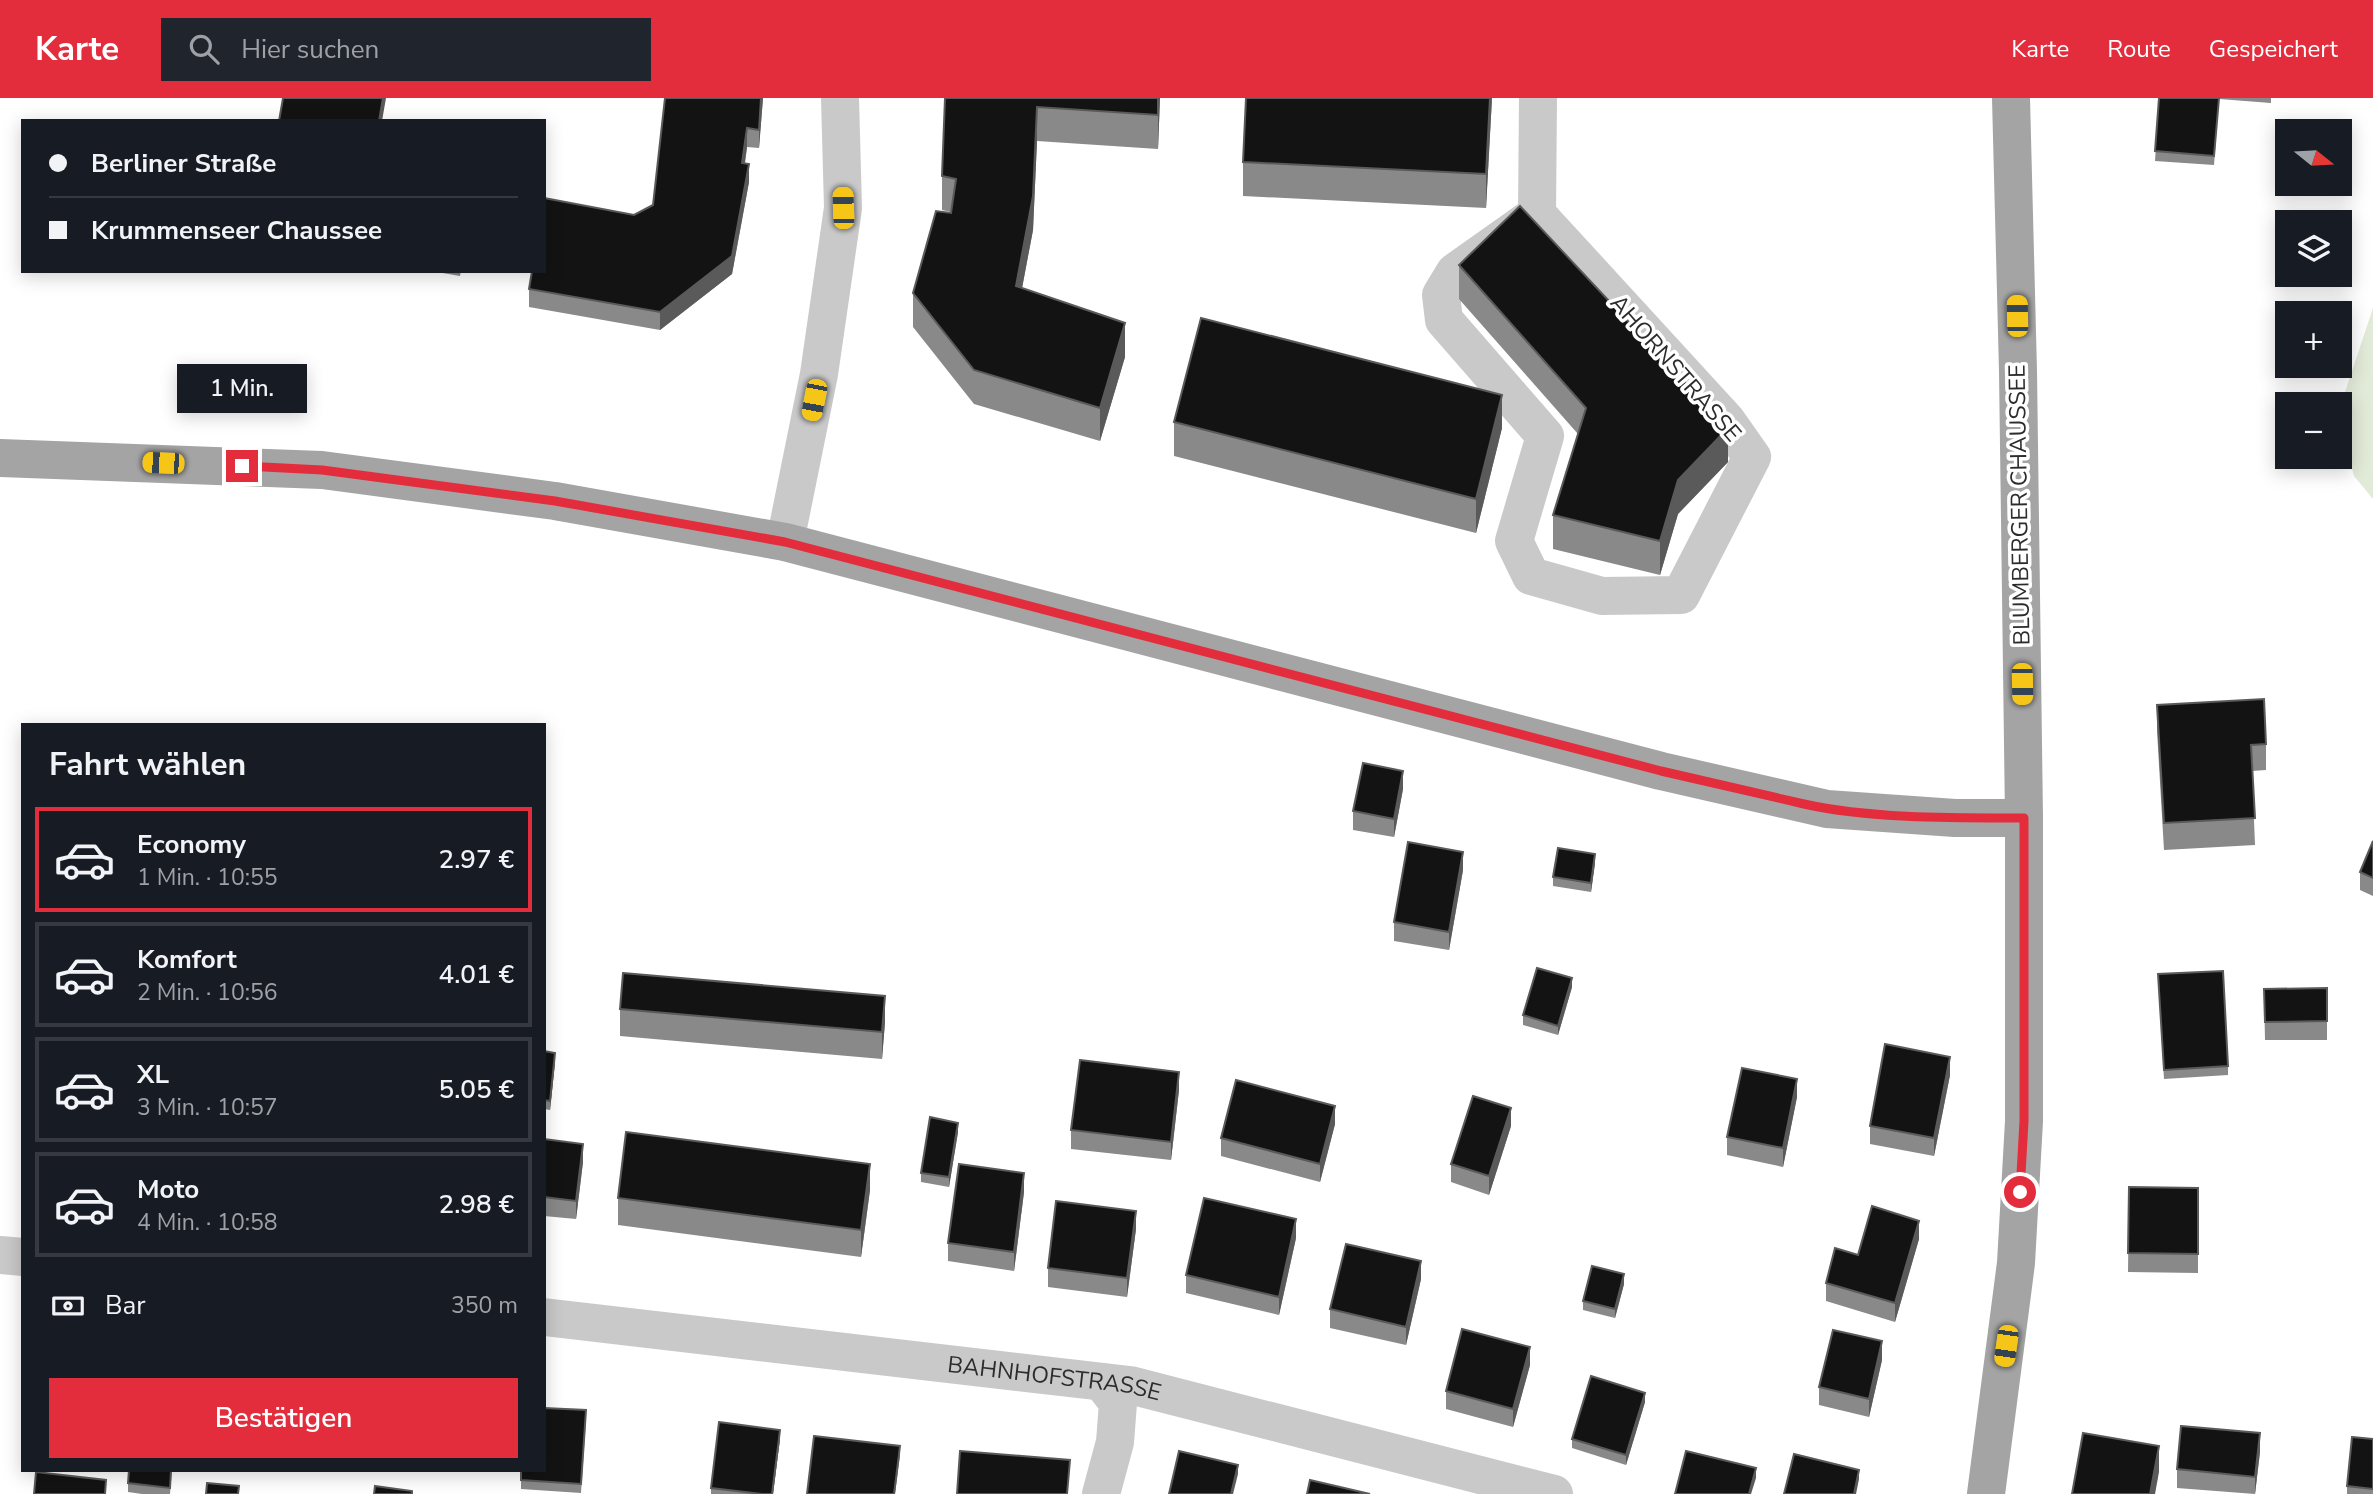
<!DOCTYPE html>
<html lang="de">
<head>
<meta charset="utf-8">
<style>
  body { margin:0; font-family:"Nunito Sans",sans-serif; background:#20242c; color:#f1f3f6; height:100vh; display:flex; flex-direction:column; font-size:26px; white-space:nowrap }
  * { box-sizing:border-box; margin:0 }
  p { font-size:23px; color:#9ea1a6 }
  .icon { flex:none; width:38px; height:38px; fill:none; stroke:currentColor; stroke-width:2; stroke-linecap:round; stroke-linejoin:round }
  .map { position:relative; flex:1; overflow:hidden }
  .drawer { position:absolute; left:21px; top:625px; width:525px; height:749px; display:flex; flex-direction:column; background:#171b24; border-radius:0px; box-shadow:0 4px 18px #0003 }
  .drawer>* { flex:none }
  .top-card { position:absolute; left:21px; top:21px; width:525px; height:154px; border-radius:0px; box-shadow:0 4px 18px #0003; display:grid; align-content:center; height:154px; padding:0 28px; background:#171b24 }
  .needle { width:46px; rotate:108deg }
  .fabs { position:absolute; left:2275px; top:21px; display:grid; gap:14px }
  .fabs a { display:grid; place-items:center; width:77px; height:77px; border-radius:0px; background:#171b24; box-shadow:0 4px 18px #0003; font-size:35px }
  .end { position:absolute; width:32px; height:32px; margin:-16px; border:9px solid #e32d3d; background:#fff; box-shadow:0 0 0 4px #fff }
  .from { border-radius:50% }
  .bubble { position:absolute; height:49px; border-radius:0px; background:#171b24; box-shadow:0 4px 18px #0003; font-size:23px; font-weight:600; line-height:49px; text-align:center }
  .car { position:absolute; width:21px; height:42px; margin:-21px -10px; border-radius:9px; box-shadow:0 0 5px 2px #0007; background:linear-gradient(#f5c518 24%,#345 0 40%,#f5c518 0 76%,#345 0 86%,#f5c518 0) }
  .top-card b { display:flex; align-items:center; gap:24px; height:66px; font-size:26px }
  .top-card b+b { border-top:2px solid #363941 }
  .top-card i { width:18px; height:18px; background:#f1f3f6 }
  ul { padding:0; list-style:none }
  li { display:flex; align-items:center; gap:21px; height:105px; margin:0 14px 10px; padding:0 14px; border:4px solid #363941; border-radius:0px }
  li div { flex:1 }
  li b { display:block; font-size:26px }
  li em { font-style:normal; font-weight:600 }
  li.current { border-color:#e32d3d }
  li>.icon { width:63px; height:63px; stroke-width:1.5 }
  h2 { padding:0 28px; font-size:32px; line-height:84px }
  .pay { display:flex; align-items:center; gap:18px; height:77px; padding:0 28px; font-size:26px }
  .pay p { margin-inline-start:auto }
  .button { display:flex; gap:14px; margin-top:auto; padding:14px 28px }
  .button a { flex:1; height:80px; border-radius:0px; background:#e32d3d; color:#fff; font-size:28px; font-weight:600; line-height:80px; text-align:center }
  header { display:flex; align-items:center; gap:42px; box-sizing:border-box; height:98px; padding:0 35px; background:#e32d3d; color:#fff }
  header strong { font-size:33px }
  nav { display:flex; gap:38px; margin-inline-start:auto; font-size:24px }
  .search { width:490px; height:63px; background:#20242c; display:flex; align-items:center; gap:18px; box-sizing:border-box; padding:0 24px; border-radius:0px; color:#9ea1a6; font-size:26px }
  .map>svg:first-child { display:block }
</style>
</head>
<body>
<header>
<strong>Karte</strong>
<div class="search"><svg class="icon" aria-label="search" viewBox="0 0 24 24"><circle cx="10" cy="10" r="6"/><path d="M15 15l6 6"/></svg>Hier suchen</div>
<nav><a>Karte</a><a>Route</a><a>Gespeichert</a></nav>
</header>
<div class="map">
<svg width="2373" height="1396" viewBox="0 0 2373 1396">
  <rect width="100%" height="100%" fill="#fff"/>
  <polygon fill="#e2ead8" points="2373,210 2373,401 2354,378 2340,327 2340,309"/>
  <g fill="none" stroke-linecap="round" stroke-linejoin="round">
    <g stroke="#c9c9c9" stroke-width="38">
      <polyline points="1537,116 1455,174 1441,197 1444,222 1545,338 1514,443 1531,478 1602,498 1681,497 1752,359 1726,322 1537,116 1538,0"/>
      <polyline points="785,444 819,276 843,110 840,0"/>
      <polyline points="0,1157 23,1159"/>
      <path id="s1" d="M544,1219L1130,1287L1554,1396"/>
      <polyline points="1101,1396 1115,1344 1118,1305 1102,1284"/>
    </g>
    <g stroke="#a4a4a4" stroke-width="38">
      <polyline points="0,360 322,372 555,403 785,444 1661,673 1827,711 1955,720 2024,720"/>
      <polyline points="1986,1396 2016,1165 2024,1023 2024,720 2018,273 2011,0"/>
    </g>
  </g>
  <g fill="#898989">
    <polygon points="763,0 759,50 747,49 745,66 749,84 732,176 660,232 529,209 529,191 634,117 653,107"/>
    <polygon points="945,0 1160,0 1158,51 1037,43 1033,132 1022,190 1125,259 1100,343 974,306 913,229 913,195 951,114 942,112 942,78"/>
    <polygon points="1492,0 1486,110 1243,98 1243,64"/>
    <polygon points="2159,0 2271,0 2271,5 2219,1 2214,67 2155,63"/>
    <polygon points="1459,167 1728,364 1678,416 1660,477 1553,451 1553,417 1578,336 1459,201"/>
    <polygon points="431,173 461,173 460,178"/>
    <polygon points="1174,324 1502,330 1476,435 1174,358"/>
    <polygon points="2157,607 2266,646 2266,672 2252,673 2255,747 2164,752 2157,633"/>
    <polygon points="1403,691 1394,739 1353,732 1353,713"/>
    <polygon points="2373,743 2373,798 2360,792 2360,774"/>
    <polygon points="1595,765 1591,794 1553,788 1553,779"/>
    <polygon points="1463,772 1449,852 1394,843 1394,824"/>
    <polygon points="2158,876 2228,968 2228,977 2164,981"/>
    <polygon points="1572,889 1558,937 1523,927 1523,917"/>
    <polygon points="2327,890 2327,942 2265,942 2264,891"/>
    <polygon points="620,911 885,924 882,961 620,938"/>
    <polygon points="544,953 555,964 550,1012 544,1011"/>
    <polygon points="1950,977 1934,1058 1870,1046 1870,1028"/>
    <polygon points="1179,992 1171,1062 1071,1051 1071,1032"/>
    <polygon points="1797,999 1783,1069 1727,1057 1727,1039"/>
    <polygon points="1335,1026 1320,1084 1221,1058 1221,1040"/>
    <polygon points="1511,1028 1489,1097 1451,1084 1451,1066"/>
    <polygon points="958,1034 949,1089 921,1084 921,1075"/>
    <polygon points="544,1041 583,1064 576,1121 544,1118"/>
    <polygon points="2129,1089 2198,1090 2198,1175 2128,1174"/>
    <polygon points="870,1092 861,1159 618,1127 618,1100"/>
    <polygon points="1024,1094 1014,1173 948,1163 948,1145"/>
    <polygon points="1136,1131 1127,1199 1048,1189 1048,1170"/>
    <polygon points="1296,1140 1279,1217 1186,1195 1186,1177"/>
    <polygon points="1919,1141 1895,1224 1826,1203 1826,1185 1858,1157"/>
    <polygon points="1421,1181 1406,1247 1330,1230 1330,1211"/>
    <polygon points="1624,1186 1615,1220 1583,1212 1583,1203"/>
    <polygon points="1882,1262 1869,1319 1819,1307 1819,1289"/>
    <polygon points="1530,1267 1513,1329 1446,1311 1446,1293"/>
    <polygon points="1645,1304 1626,1367 1572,1350 1572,1341"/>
    <polygon points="586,1322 581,1395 521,1391 521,1372"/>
    <polygon points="780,1341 773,1396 711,1396 711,1390"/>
    <polygon points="2373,1341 2373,1396 2347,1396 2347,1388"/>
    <polygon points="2260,1354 2255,1396 2177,1390 2177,1371"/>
    <polygon points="172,1372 170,1396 142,1396 128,1394 128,1385"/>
  </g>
  <g fill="#5a5a5a">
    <polygon points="383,0 386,0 382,23 379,23"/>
    <polygon points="761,0 763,0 759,50 759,32"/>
    <polygon points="1158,0 1160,0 1158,51"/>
    <polygon points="1490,0 1492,0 1486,110 1486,76"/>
    <polygon points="1037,9 1037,43 1033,132 1016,222 1016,188"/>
    <polygon points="747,30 747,49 742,83 742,65"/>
    <polygon points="749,66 749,84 732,176 660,232 660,214"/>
    <polygon points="1125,225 1125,259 1100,343 1100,310"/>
    <polygon points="1502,297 1502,330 1476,435 1476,401"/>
    <polygon points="1728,330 1728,364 1678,416 1660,477 1660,443 1678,382"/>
    <polygon points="1403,673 1403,691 1394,739 1394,721"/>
    <polygon points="1463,754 1463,772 1449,852 1449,834"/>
    <polygon points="1595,756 1595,765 1591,794 1591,785"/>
    <polygon points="1572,880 1572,889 1558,937 1558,928"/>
    <polygon points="885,898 885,924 882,961 882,934"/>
    <polygon points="555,955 555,964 550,1012 550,1003"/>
    <polygon points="1950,959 1950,977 1934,1058 1934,1040"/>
    <polygon points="1179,974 1179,992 1171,1062 1171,1044"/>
    <polygon points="1797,981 1797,999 1783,1069 1783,1050"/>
    <polygon points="1335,1008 1335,1026 1320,1084 1320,1066"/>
    <polygon points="1511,1010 1511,1028 1489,1097 1489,1078"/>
    <polygon points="958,1025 958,1034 949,1089 949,1079"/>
    <polygon points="583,1046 583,1064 576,1121 576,1103"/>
    <polygon points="870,1066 870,1092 861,1159 861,1132"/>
    <polygon points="1024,1075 1024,1094 1014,1173 1014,1154"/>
    <polygon points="1136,1113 1136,1131 1127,1199 1127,1180"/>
    <polygon points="1296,1121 1296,1140 1279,1217 1279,1199"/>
    <polygon points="1919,1123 1919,1141 1895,1224 1895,1205"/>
    <polygon points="1421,1163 1421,1181 1406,1247 1406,1229"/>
    <polygon points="1624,1176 1624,1186 1615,1220 1615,1211"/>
    <polygon points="1882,1243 1882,1262 1869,1319 1869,1301"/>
    <polygon points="1530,1249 1530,1267 1513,1329 1513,1311"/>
    <polygon points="1645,1295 1645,1304 1626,1367 1626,1357"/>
    <polygon points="780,1332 780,1341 773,1396 772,1396"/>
    <polygon points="2260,1335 2260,1354 2255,1396 2255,1379"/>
    <polygon points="900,1348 900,1357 895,1396 894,1396"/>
    <polygon points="2159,1348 2159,1374 2155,1396 2150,1396"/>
    <polygon points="1238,1367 1238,1376 1233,1396 1231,1396"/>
    <polygon points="1756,1370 1756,1380 1751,1396 1749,1396"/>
    <polygon points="1859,1372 1859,1381 1856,1396 1854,1396"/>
  </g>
  <g fill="#131313" stroke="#5a5a5a" stroke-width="2">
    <polygon points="283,0 383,0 379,23 279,23"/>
    <polygon points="665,0 761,0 759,32 747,30 742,65 749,66 732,158 660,214 529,191 532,173 544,173 544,100 634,117 653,107"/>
    <polygon points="945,0 1158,0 1158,17 1037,9 1033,98 1016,188 1125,225 1100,310 974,272 913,195 936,113 951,115 956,81 942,78"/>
    <polygon points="1246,0 1490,0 1486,76 1243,64"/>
    <polygon points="2159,0 2219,0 2214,58 2155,53"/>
    <polygon points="1520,108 1728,330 1678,382 1660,443 1553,417 1586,310 1459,167"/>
    <polygon points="1201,220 1502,297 1476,401 1174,324"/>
    <polygon points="2264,601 2266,646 2251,647 2255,720 2164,725 2157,607"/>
    <polygon points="1363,665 1403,673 1394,721 1353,713"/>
    <polygon points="2373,743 2373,780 2360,774"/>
    <polygon points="1408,744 1463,754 1449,834 1394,824"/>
    <polygon points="1558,750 1595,756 1591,785 1553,779"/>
    <polygon points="1537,870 1572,880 1558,928 1523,917"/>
    <polygon points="2223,873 2228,968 2164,972 2158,876"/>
    <polygon points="623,875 885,898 882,934 620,911"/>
    <polygon points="2327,890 2327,923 2265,924 2264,891"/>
    <polygon points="1885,946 1950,959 1934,1040 1870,1028"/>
    <polygon points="544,953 555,955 550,1003 544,1002"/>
    <polygon points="1080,962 1179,974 1171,1044 1071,1032"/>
    <polygon points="1742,970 1797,981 1783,1050 1727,1039"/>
    <polygon points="1236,982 1335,1008 1320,1066 1221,1040"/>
    <polygon points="1473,998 1511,1010 1489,1078 1451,1066"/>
    <polygon points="930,1019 958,1025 949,1079 921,1075"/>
    <polygon points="626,1034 870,1066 861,1132 618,1100"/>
    <polygon points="544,1041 583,1046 576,1103 544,1099"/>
    <polygon points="959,1066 1024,1075 1014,1154 948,1145"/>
    <polygon points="2129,1089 2198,1090 2198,1156 2128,1155"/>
    <polygon points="1204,1100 1296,1121 1279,1199 1186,1177"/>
    <polygon points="1056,1103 1136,1113 1127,1180 1048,1170"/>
    <polygon points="1872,1108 1919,1123 1895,1205 1826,1185 1835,1150 1858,1157"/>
    <polygon points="1346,1146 1421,1163 1406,1229 1330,1211"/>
    <polygon points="1592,1168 1624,1176 1615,1211 1583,1203"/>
    <polygon points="1462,1231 1530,1249 1513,1311 1446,1293"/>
    <polygon points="1833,1232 1882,1243 1869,1301 1819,1289"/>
    <polygon points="1591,1278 1645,1295 1626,1357 1572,1341"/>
    <polygon points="544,1310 586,1312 581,1386 521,1382 521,1372 544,1372"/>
    <polygon points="719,1324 780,1332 772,1396 762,1396 711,1390"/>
    <polygon points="2181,1328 2260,1335 2255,1379 2177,1371"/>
    <polygon points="2083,1335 2159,1348 2150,1396 2072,1396"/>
    <polygon points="814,1338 900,1348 894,1396 807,1396"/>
    <polygon points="2352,1339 2373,1341 2373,1391 2347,1388"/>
    <polygon points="960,1353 1070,1362 1067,1396 957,1396"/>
    <polygon points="1179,1353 1238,1367 1231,1396 1169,1396"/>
    <polygon points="1686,1353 1756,1370 1749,1396 1675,1396"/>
    <polygon points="1794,1356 1859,1372 1854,1396 1784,1396"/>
    <polygon points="129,1372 171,1372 170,1390 128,1385"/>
    <polygon points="36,1374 106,1382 105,1396 34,1396"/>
    <polygon points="1310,1382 1370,1396 1307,1396"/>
    <polygon points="207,1385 239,1388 238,1396 206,1396"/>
    <polygon points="375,1388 412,1393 412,1396 374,1396"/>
  </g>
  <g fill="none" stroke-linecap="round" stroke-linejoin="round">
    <path stroke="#e32d3d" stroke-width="9" d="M242,368L322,372L555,403L785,444L1661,673L1804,706C1871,721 1955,720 2024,720V1023L2020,1094"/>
  </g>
  <g text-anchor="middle" stroke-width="7" stroke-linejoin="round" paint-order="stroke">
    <g font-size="23" fill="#2c2c2c" stroke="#fff">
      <text transform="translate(1676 270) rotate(49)" y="8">AHORNSTRASSE</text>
      <text transform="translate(2019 407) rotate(-91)" y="8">BLUMBERGER CHAUSSEE</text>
      <text dy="8" stroke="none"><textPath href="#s1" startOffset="514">BAHNHOFSTRASSE</textPath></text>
    </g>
  </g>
</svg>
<div class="fabs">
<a><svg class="needle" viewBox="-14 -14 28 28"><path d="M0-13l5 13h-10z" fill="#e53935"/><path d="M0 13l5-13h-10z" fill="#9ea1a6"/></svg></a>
<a><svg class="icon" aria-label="layers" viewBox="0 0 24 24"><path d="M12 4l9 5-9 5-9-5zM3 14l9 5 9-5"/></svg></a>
<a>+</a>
<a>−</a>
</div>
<i class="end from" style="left:2020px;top:1094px"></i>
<i class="end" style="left:242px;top:368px"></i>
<div class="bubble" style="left:177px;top:266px;width:130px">1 Min.</div>
<i class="car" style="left:843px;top:110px;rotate:358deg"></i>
<i class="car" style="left:2017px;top:218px;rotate:359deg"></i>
<i class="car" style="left:814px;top:302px;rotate:191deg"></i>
<i class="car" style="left:163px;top:365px;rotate:272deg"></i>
<i class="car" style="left:2022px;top:586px;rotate:179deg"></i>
<i class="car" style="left:2006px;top:1248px;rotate:188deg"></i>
<div class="top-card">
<b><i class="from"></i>Berliner Straße</b>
<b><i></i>Krummenseer Chaussee</b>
</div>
<section class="drawer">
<h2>Fahrt wählen</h2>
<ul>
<li class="current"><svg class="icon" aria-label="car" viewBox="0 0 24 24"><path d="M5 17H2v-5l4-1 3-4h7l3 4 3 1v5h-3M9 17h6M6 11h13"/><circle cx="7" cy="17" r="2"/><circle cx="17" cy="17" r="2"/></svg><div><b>Economy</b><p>1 Min. · 10:55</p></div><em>2.97 €</em></li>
<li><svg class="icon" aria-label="car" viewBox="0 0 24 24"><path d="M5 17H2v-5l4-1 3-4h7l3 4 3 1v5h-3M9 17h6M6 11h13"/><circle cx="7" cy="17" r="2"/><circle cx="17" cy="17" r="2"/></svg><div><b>Komfort</b><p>2 Min. · 10:56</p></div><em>4.01 €</em></li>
<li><svg class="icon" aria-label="car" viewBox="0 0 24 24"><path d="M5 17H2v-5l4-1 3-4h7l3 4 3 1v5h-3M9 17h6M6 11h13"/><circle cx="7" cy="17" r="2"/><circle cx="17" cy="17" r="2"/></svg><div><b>XL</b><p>3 Min. · 10:57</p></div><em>5.05 €</em></li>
<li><svg class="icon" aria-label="car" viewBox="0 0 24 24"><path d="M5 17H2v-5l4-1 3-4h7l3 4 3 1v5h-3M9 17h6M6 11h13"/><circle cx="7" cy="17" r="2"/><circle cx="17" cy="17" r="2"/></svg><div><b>Moto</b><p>4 Min. · 10:58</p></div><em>2.98 €</em></li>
</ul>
<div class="pay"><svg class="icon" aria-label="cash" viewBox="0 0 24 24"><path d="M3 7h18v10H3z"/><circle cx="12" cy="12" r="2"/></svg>Bar<p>350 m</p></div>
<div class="button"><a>Bestätigen</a></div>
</section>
</div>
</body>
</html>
